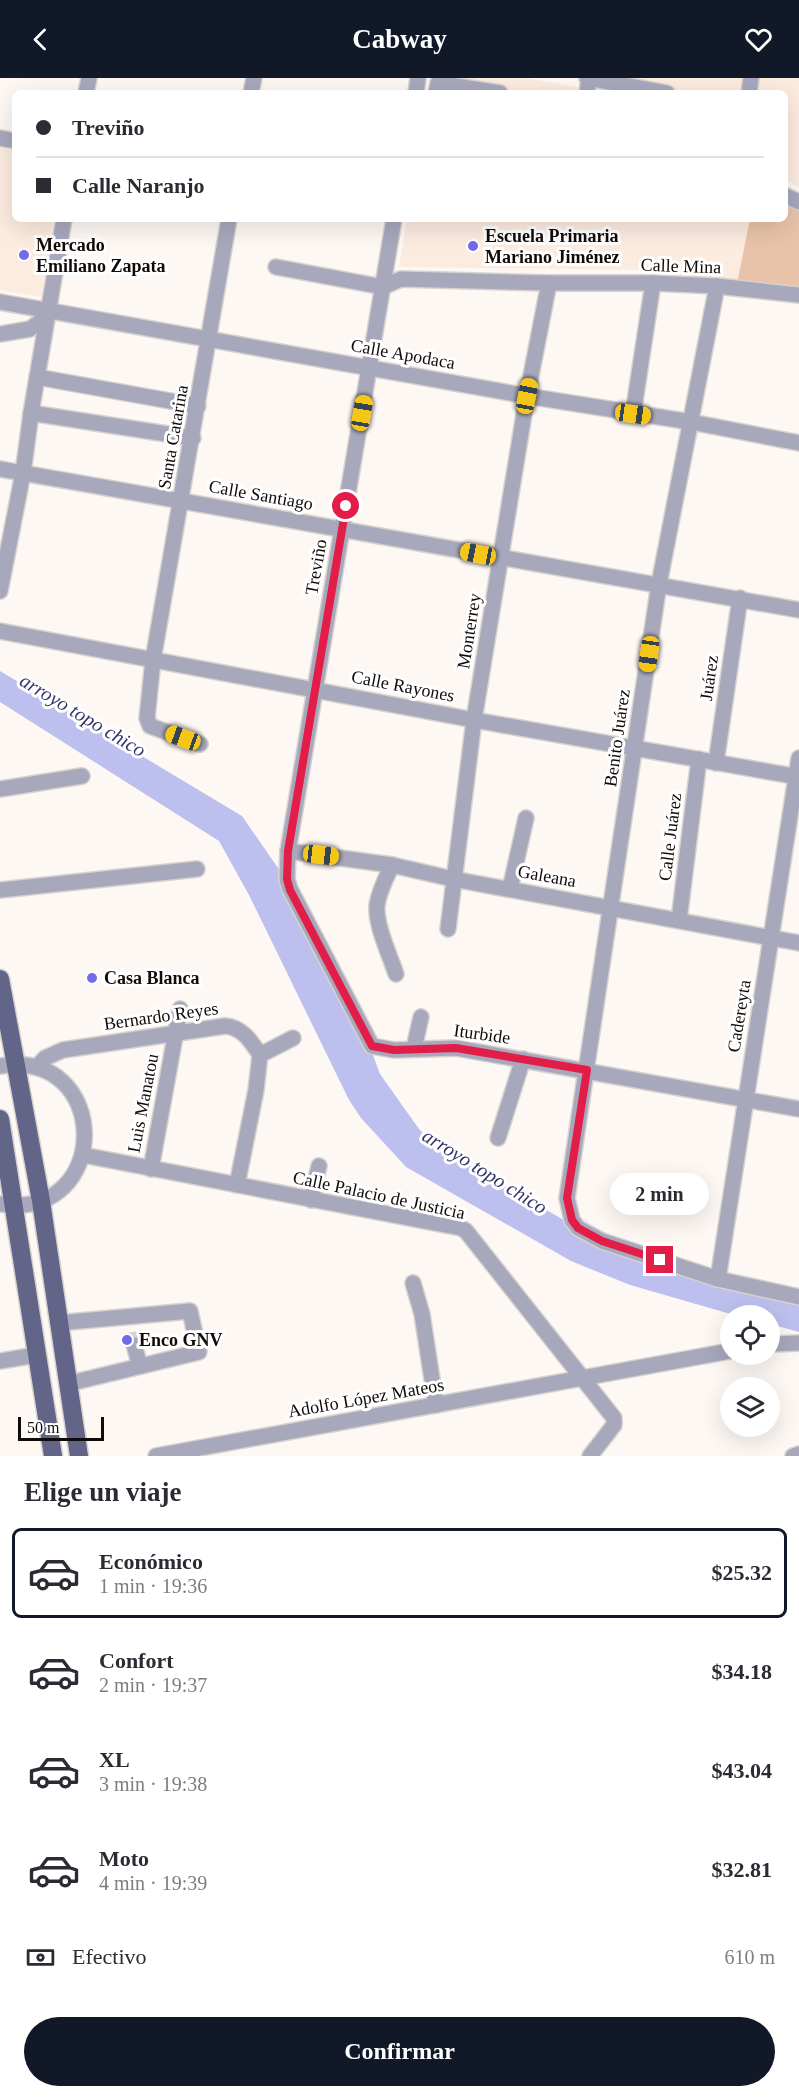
<!DOCTYPE html>
<html lang="es">
<head>
<meta charset="utf-8">
<style>
  body { margin:0; font-family:Georgia,serif; background:#f2f2f3; color:#2b2b33; height:100vh; display:flex; flex-direction:column; font-size:22px; white-space:nowrap }
  * { box-sizing:border-box; margin:0 }
  p { font-size:20px; color:#7c7c81 }
  .icon { flex:none; width:33px; height:33px; fill:none; stroke:currentColor; stroke-width:2; stroke-linecap:round; stroke-linejoin:round }
  .map { position:relative; height:1378px; overflow:hidden }
  .panel { display:flex; flex-direction:column; background:#fff; flex:1 }
  .panel>* { flex:none }
  .hud { position:absolute; left:12px; top:12px; width:776px; height:132px; border-radius:9px; box-shadow:0 6px 24px #0002; display:grid; align-content:center; height:132px; padding:0 24px; background:#fff }
  .fabs { position:absolute; left:720px; top:1227px; display:grid; gap:12px }
  .fabs a { display:grid; place-items:center; width:60px; height:60px; border-radius:50%; background:#fff; box-shadow:0 6px 24px #0002; font-size:30px }
  .scale { position:absolute; left:18px; bottom:15px; width:86px; box-sizing:border-box; padding-left:6px; border:3px solid #100b08; border-top:0; font-size:16px; line-height:21px; white-space:nowrap; color:#100b08; -webkit-text-stroke:4px #fff; paint-order:stroke }
  .end { position:absolute; width:27px; height:27px; margin:-14px; border:8px solid #e11d48; background:#fff; box-shadow:0 0 0 3px #fff }
  .from { border-radius:50% }
  .bubble { position:absolute; height:42px; border-radius:21px; background:#fff; box-shadow:0 6px 24px #0002; font-size:20px; font-weight:700; line-height:42px; text-align:center }
  .car { position:absolute; width:18px; height:36px; margin:-18px -9px; border-radius:8px; box-shadow:0 0 4px 2px #0007; background:linear-gradient(#f5c518 24%,#345 0 40%,#f5c518 0 76%,#345 0 86%,#f5c518 0) }
  .hud b { display:flex; align-items:center; gap:21px; height:57px; font-size:22px }
  .hud b+b { border-top:2px solid #e1e1e2 }
  .hud i { width:15px; height:15px; background:#2b2b33 }
  ul { padding:0; list-style:none }
  li { display:flex; align-items:center; gap:18px; height:90px; margin:0 12px 9px; padding:0 12px; border:3px solid transparent; border-radius:9px }
  li div { flex:1 }
  li b { display:block; font-size:22px }
  li em { font-style:normal; font-weight:700 }
  li.active { border-color:#111827 }
  li>.icon { width:54px; height:54px; stroke-width:1.5 }
  h2 { padding:0 24px; font-size:27px; line-height:72px }
  .pay { display:flex; align-items:center; gap:15px; height:66px; padding:0 24px; font-size:22px }
  .pay p { margin-inline-start:auto }
  .cta { display:flex; gap:12px; margin-top:auto; padding:12px 24px }
  .cta a { flex:1; height:69px; border-radius:36px; background:#111827; color:#fff; font-size:24px; font-weight:700; line-height:69px; text-align:center }
  header { display:flex; justify-content:space-between; align-items:center; height:78px; padding:0 24px; background:#111827; color:#fff; font-size:27px; font-weight:700 }
  .map>svg:first-child { display:block }
</style>
</head>
<body>
<header><svg class="icon" aria-label="back" viewBox="0 0 24 24"><path d="M15 5l-7 7 7 7"/></svg>Cabway<svg class="icon" aria-label="heart" viewBox="0 0 24 24"><path d="M12 20l-8-8c-3-5 5-10 8-4 3-6 11-1 8 4z"/></svg></header>
<div class="map">
<svg width="799" height="1378" viewBox="0 0 799 1378">
  <rect width="100%" height="100%" fill="#fef8f4"/>
  <g fill="#fcebdf">
    <polygon points="432,0 527,0 593,12 596,0 799,0 799,109 785,102 784,15 430,15"/>
    <polygon points="0,70 15,73 15,141 54,141 41,219 0,212"/>
    <polygon points="407,141 750,141 736,210 640,192 399,189"/>
  </g>
  <polygon fill="#e8c3a9" points="785,118 799,125 799,217 736,210 750,141 784,141"/>
  <polygon fill="#bdc0ee" points="0,593 242,738 287,803 367,961 380,996 419,1051 435,1067 586,1155 799,1222 799,1254 770,1246 770,1238 734,1237 630,1207 571,1183 406,1089 361,1040 349,1022 249,817 219,763 0,624"/>
  <g fill="none" stroke-linecap="round" stroke-linejoin="round">
    <polyline stroke="#dad4d1" stroke-width="15" stroke-dasharray="15 8" stroke-linecap="butt" points="132,1254 134,1267"/>
    <g stroke="#d8d2ce" stroke-width="18">
      <g id="minor">
        <polyline points="587,0 667,15"/>
        <polyline points="86,15 89,0"/>
        <polyline points="251,15 254,0"/>
        <polyline points="416,15 418,0"/>
        <polyline points="436,15 438,5 500,15"/>
        <polyline points="587,15 589,0"/>
        <polyline points="749,15 751,0"/>
        <polyline points="0,60 15,63"/>
        <polyline points="784,117 799,124"/>
        <polyline points="394,141 288,773 287,801 290,811 372,968 394,972 456,970 799,1031"/>
        <polyline points="276,189 383,209 401,201 549,205 653,205 717,208 799,217"/>
        <polyline points="717,208 659,506 567,1120 572,1142 578,1150 602,1163 718,1201 799,1219"/>
        <polyline points="0,224 527,318 691,344 799,365"/>
        <polyline points="0,256 30,251 49,237"/>
        <polyline points="37,299 198,328"/>
        <polyline points="31,335 193,360"/>
        <polyline points="633,336 653,205"/>
        <polyline points="0,391 799,532"/>
        <polyline points="0,513 23,395 31,335 64,141"/>
        <polyline points="0,553 474,642 799,699"/>
        <polyline points="200,666 150,648 147,640 153,582 229,141"/>
        <polyline points="716,685 740,520"/>
        <polyline points="0,711 82,698"/>
        <polyline points="288,773 392,787 453,801 799,865"/>
        <path d="M392,787C386,800 379,813 377,827C375,846 390,878 396,896"/>
        <polyline points="510,811 526,740"/>
        <polyline points="0,812 197,791"/>
        <polyline points="679,842 699,681"/>
        <polyline points="448,851 474,642 527,318 549,205"/>
        <polyline points="414,970 421,939"/>
        <polyline points="260,977 293,960"/>
        <path d="M0,988C112,970 113,1143 0,1126"/>
        <path d="M37,989L45,980L63,972L225,948C242,949 251,963 260,977L256,1012L237,1107"/>
        <polyline points="498,1060 523,981"/>
        <polyline points="83,1077 461,1150 466,1153 614,1340 614,1347 590,1378"/>
        <polyline points="151,1091 180,931"/>
        <polyline points="311,1122 319,1088"/>
        <polyline points="718,1201 799,680"/>
        <polyline points="413,1205 422,1236 436,1327"/>
        <polyline points="58,1245 190,1233 199,1274 67,1306"/>
        <polyline points="770,1266 799,1265"/>
        <polyline points="134,1267 140,1288"/>
        <polyline points="0,1283 36,1277"/>
        <polyline points="156,1378 730,1273"/>
        <polyline points="793,1378 799,1376"/>
      </g>
    </g>
    <g stroke="#d8d2ce" stroke-width="21">
      <g id="major">
        <polyline points="0,901 41,1123 79,1378"/>
        <polyline points="0,1041 53,1378"/>
      </g>
    </g>
    <use href="#minor" stroke="#a7a8bc" stroke-width="15"/>
    <use href="#major" stroke="#636588" stroke-width="18"/>
  </g>
  <g fill="none" stroke-linecap="round" stroke-linejoin="round">
    <polyline stroke="#e11d48" stroke-width="8" points="346,428 288,773 287,801 290,812 372,968 394,972 456,970 587,992 567,1120 572,1142 578,1150 602,1163 660,1182"/>
  </g>
  <g fill="#726be6" stroke="#fff" stroke-width="2">
    <circle cx="473" cy="168" r="6"/>
    <circle cx="24" cy="177" r="6"/>
    <circle cx="92" cy="900" r="6"/>
    <circle cx="127" cy="1262" r="6"/>
  </g>
  <g text-anchor="middle" stroke-width="6" stroke-linejoin="round" paint-order="stroke">
    <g font-size="18" font-weight="bold" fill="#100b08" stroke="#fff" text-anchor="start">
      <text x="485" y="164">Escuela Primaria<tspan x="485" dy="21">Mariano Jiménez</tspan></text>
      <text x="36" y="173">Mercado<tspan x="36" dy="21">Emiliano Zapata</tspan></text>
      <text x="104" y="906">Casa Blanca</text>
      <text x="139" y="1268">Enco GNV</text>
    </g>
    <g font-size="18" fill="#100b08" stroke="#fff">
      <text transform="translate(681 188) rotate(2)" y="6">Calle Mina</text>
      <text transform="translate(403 276) rotate(10)" y="6">Calle Apodaca</text>
      <text transform="translate(173 359) rotate(-80)" y="6">Santa Catarina</text>
      <text transform="translate(261 417) rotate(10)" y="6">Calle Santiago</text>
      <text transform="translate(316 489) rotate(-80)" y="6">Treviño</text>
      <text transform="translate(469 553) rotate(-81)" y="6">Monterrey</text>
      <text transform="translate(709 600) rotate(-82)" y="6">Juárez</text>
      <text transform="translate(403 608) rotate(11)" y="6">Calle Rayones</text>
      <text transform="translate(617 660) rotate(-82)" y="6">Benito Juárez</text>
      <text transform="translate(670 759) rotate(-83)" y="6">Calle Juárez</text>
      <text transform="translate(547 798) rotate(10)" y="6">Galeana</text>
      <text transform="translate(161 938) rotate(-8)" y="6">Bernardo Reyes</text>
      <text transform="translate(739 938) rotate(-81)" y="6">Cadereyta</text>
      <text transform="translate(482 956) rotate(8)" y="6">Iturbide</text>
      <text transform="translate(143 1025) rotate(-79)" y="6">Luis Manatou</text>
      <text transform="translate(379 1117) rotate(12)" y="6">Calle Palacio de Justicia</text>
      <text transform="translate(366 1320) rotate(-10)" y="6">Adolfo López Mateos</text>
    </g>
    <g font-size="20" font-style="italic" fill="#35346b" stroke="#fff">
      <text transform="translate(83 637) rotate(31)" y="7">arroyo topo chico</text>
      <text transform="translate(485 1093) rotate(32)" y="7">arroyo topo chico</text>
    </g>
  </g>
</svg>
<div class="fabs">
<a><svg class="icon" aria-label="locate" viewBox="0 0 24 24"><circle cx="12" cy="12" r="6"/><path d="M12 2v4M12 18v4M2 12h4M18 12h4"/></svg></a>
<a><svg class="icon" aria-label="layers" viewBox="0 0 24 24"><path d="M12 4l9 5-9 5-9-5zM3 14l9 5 9-5"/></svg></a>
</div>
<div class="scale">50 m</div>
<i class="end from" style="left:346px;top:428px"></i>
<i class="end" style="left:660px;top:1182px"></i>
<div class="bubble" style="left:610px;top:1095px;width:99px">2 min</div>
<i class="car" style="left:527px;top:318px;rotate:11deg"></i>
<i class="car" style="left:362px;top:335px;rotate:10deg"></i>
<i class="car" style="left:633px;top:336px;rotate:98deg"></i>
<i class="car" style="left:478px;top:476px;rotate:281deg"></i>
<i class="car" style="left:649px;top:576px;rotate:188deg"></i>
<i class="car" style="left:183px;top:660px;rotate:290deg"></i>
<i class="car" style="left:321px;top:777px;rotate:97deg"></i>
<div class="hud">
<b><i class="from"></i>Treviño</b>
<b><i></i>Calle Naranjo</b>
</div>
</div>
<section class="panel">
<h2>Elige un viaje</h2>
<ul>
<li class="active"><svg class="icon" aria-label="car" viewBox="0 0 24 24"><path d="M5 17H2v-5l4-1 3-4h7l3 4 3 1v5h-3M9 17h6M6 11h13"/><circle cx="7" cy="17" r="2"/><circle cx="17" cy="17" r="2"/></svg><div><b>Económico</b><p>1 min · 19:36</p></div><em>$25.32</em></li>
<li><svg class="icon" aria-label="car" viewBox="0 0 24 24"><path d="M5 17H2v-5l4-1 3-4h7l3 4 3 1v5h-3M9 17h6M6 11h13"/><circle cx="7" cy="17" r="2"/><circle cx="17" cy="17" r="2"/></svg><div><b>Confort</b><p>2 min · 19:37</p></div><em>$34.18</em></li>
<li><svg class="icon" aria-label="car" viewBox="0 0 24 24"><path d="M5 17H2v-5l4-1 3-4h7l3 4 3 1v5h-3M9 17h6M6 11h13"/><circle cx="7" cy="17" r="2"/><circle cx="17" cy="17" r="2"/></svg><div><b>XL</b><p>3 min · 19:38</p></div><em>$43.04</em></li>
<li><svg class="icon" aria-label="car" viewBox="0 0 24 24"><path d="M5 17H2v-5l4-1 3-4h7l3 4 3 1v5h-3M9 17h6M6 11h13"/><circle cx="7" cy="17" r="2"/><circle cx="17" cy="17" r="2"/></svg><div><b>Moto</b><p>4 min · 19:39</p></div><em>$32.81</em></li>
</ul>
<div class="pay"><svg class="icon" aria-label="cash" viewBox="0 0 24 24"><path d="M3 7h18v10H3z"/><circle cx="12" cy="12" r="2"/></svg>Efectivo<p>610 m</p></div>
<div class="cta"><a>Confirmar</a></div>
</section>
</body>
</html>
